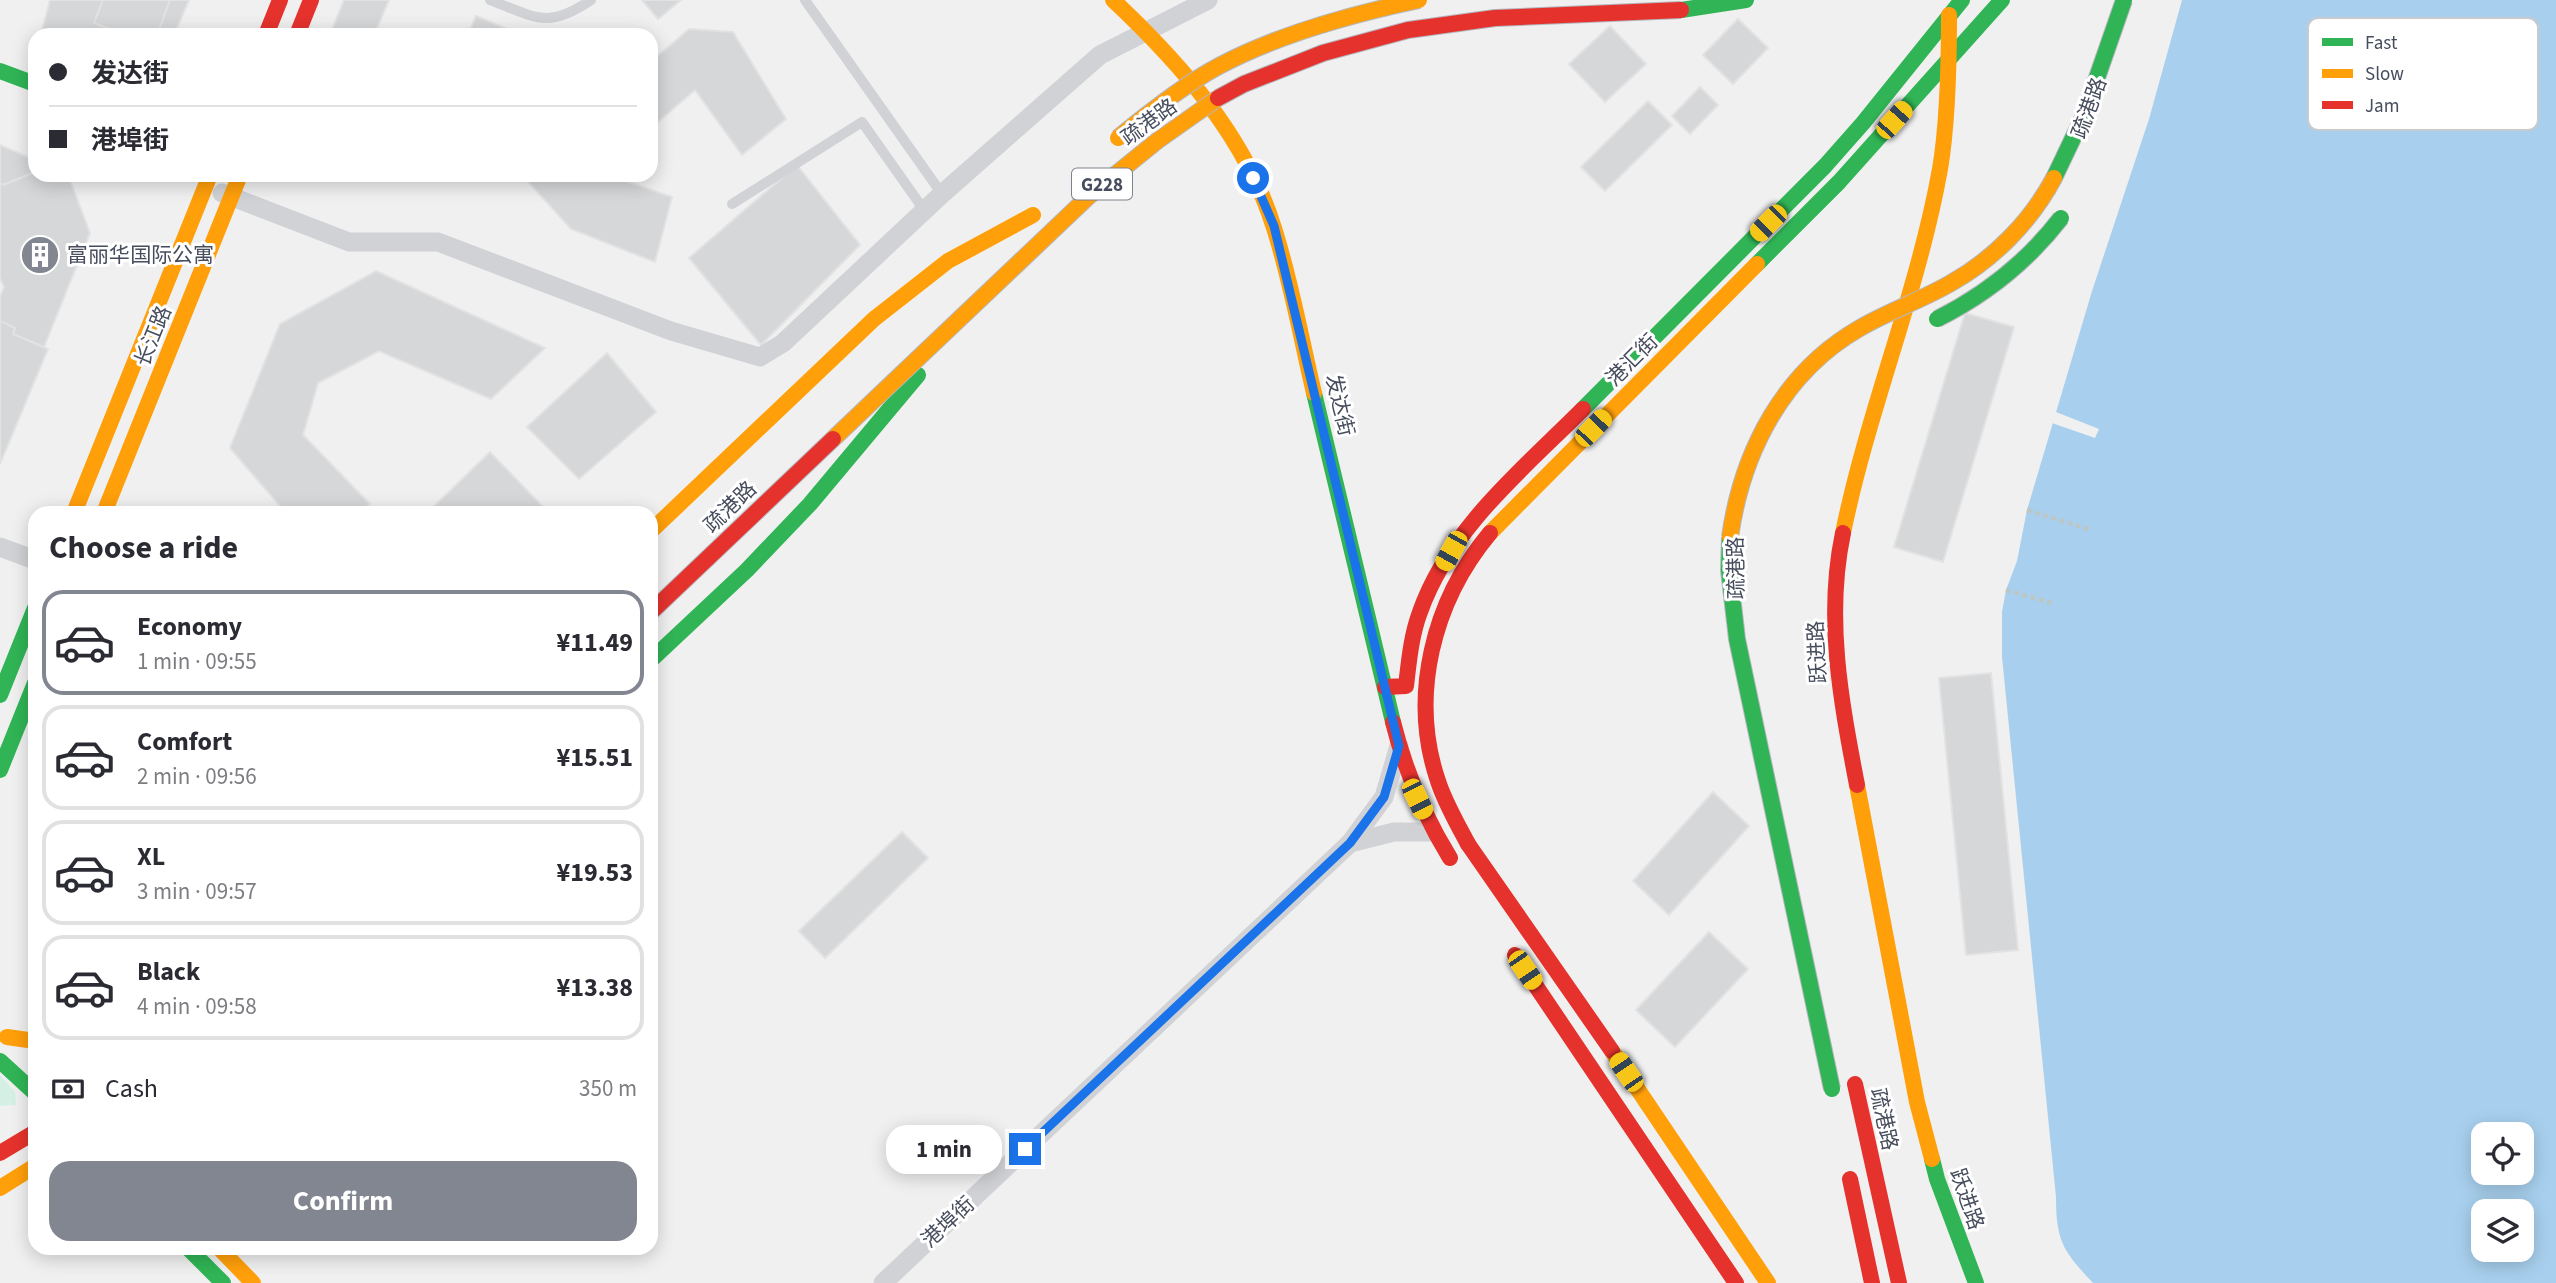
<!DOCTYPE html>
<html lang="en">
<head>
<meta charset="utf-8">
<style>
  body { margin:0; font-family:"Source Sans 3","Noto Sans SC",sans-serif; background:#f2f2f3; color:#2b2b33; height:100vh; display:flex; flex-direction:column; font-size:26px; white-space:nowrap }
  * { box-sizing:border-box; margin:0 }
  p { font-size:23px; color:#7c7c81 }
  .icon { flex:none; width:38px; height:38px; fill:none; stroke:currentColor; stroke-width:2; stroke-linecap:round; stroke-linejoin:round }
  .map { position:relative; flex:1; overflow:hidden }
  .sheet { position:absolute; left:28px; top:506px; width:630px; height:749px; display:flex; flex-direction:column; background:#fff; border-radius:21px; box-shadow:0 4px 18px #0003 }
  .sheet>* { flex:none }
  .hud { position:absolute; left:28px; top:28px; width:630px; height:154px; border-radius:21px; box-shadow:0 4px 18px #0003; display:grid; align-content:center; height:154px; padding:0 21px; background:#fff }
  .fabs { position:absolute; left:2471px; top:1122px; display:grid; gap:14px }
  .fabs a { display:grid; place-items:center; width:63px; height:63px; border-radius:14px; background:#fff; box-shadow:0 4px 18px #0003; font-size:35px }
  .end { position:absolute; width:32px; height:32px; margin:-16px; border:9px solid #1a73e8; background:#fff; box-shadow:0 0 0 4px #fff }
  .from { border-radius:50% }
  .bubble { position:absolute; height:49px; border-radius:21px; background:#fff; box-shadow:0 4px 18px #0003; font-size:23px; font-weight:700; line-height:49px; text-align:center }
  .car { position:absolute; width:21px; height:42px; margin:-21px -10px; border-radius:9px; box-shadow:0 0 5px 2px #0007; background:linear-gradient(#f5c518 24%,#345 0 40%,#f5c518 0 76%,#345 0 86%,#f5c518 0) }
  .hud b { display:flex; align-items:center; gap:24px; height:66px; font-size:26px }
  .hud b+b { border-top:2px solid #e1e1e2 }
  .hud i { width:18px; height:18px; background:#2b2b33 }
  ul { padding:0; list-style:none }
  li { display:flex; align-items:center; gap:21px; height:105px; margin:0 14px 10px; padding:0 7px; border:4px solid #e1e1e2; border-radius:21px }
  li div { flex:1 }
  li b { display:block; font-size:26px }
  li em { font-style:normal; font-weight:700 }
  li.selected { border-color:#828690 }
  li>.icon { width:63px; height:63px; stroke-width:1.5 }
  h2 { padding:0 21px; font-size:32px; line-height:84px }
  .pay { display:flex; align-items:center; gap:18px; height:77px; padding:0 21px; font-size:26px }
  .pay p { margin-inline-start:auto }
  .cta { display:flex; gap:14px; margin-top:auto; padding:14px 21px }
  .cta a { flex:1; height:80px; border-radius:21px; background:#828690; color:#fff; font-size:28px; font-weight:700; line-height:80px; text-align:center }
  .map>svg:first-child { display:block }
</style>
</head>
<body>
<div class="map">
<svg width="2556" height="1283" viewBox="0 0 2556 1283">
  <rect width="100%" height="100%" fill="#f1f0f0"/>
  <polygon fill="#d4f0e5" points="0,1075 15,1092 16,1105 0,1106"/>
  <path fill="#a8d0ee" fill-rule="evenodd" d="M2182,0H2556V1283H2093C2063,1251 2056,1241 2056,1197L2002,657V612L2006,590L2017,561L2027,510L2092,291L2149,119ZM2483,1134H2522V1172H2483ZM2483,1211H2522V1250H2483Z"/>
  <polygon fill="#f1f0f0" points="2056,412 2099,429 2095,438 2052,423"/>
  <g fill="#d6d7d9" stroke="#e2e2e3" stroke-width="2">
    <polygon points="50,0 189,0 174,35 41,35"/>
    <polygon points="103,0 170,0 157,35 125,35 94,23"/>
    <polygon points="344,0 389,0 374,35 330,35"/>
    <polygon points="642,0 681,0 658,19"/>
    <polygon points="476,16 510,30 508,35 468,35"/>
    <polygon points="1738,19 1768,48 1733,84 1703,55"/>
    <polygon points="1610,26 1646,64 1605,102 1569,64"/>
    <polygon points="689,29 733,32 786,119 742,155 695,90 651,128 651,62"/>
    <polygon points="1700,87 1718,105 1690,134 1672,116"/>
    <polygon points="1648,101 1672,125 1605,191 1581,167"/>
    <polygon points="0,145 30,158 35,172 3,185 0,183"/>
    <polygon points="797,165 860,245 761,345 689,258"/>
    <polygon points="35,172 35,175 68,175 90,233 44,347 13,334 15,328 0,321 0,297 4,287 0,278 0,183 3,185"/>
    <polygon points="522,175 608,175 672,197 655,262 571,229"/>
    <polygon points="376,271 545,348 491,399 379,351 318,383 303,435 370,504 359,513 286,513 230,448 280,324"/>
    <polygon points="1965,313 2014,327 1943,562 1894,547"/>
    <polygon points="0,321 15,328 13,334 48,349 0,464"/>
    <polygon points="607,353 656,412 579,479 527,427"/>
    <polygon points="490,452 549,513 427,513"/>
    <polygon points="1991,673 2018,950 1966,955 1939,678"/>
    <polygon points="1713,792 1749,826 1669,915 1633,881"/>
    <polygon points="902,832 928,858 825,958 799,931"/>
    <polygon points="1709,932 1748,969 1675,1047 1636,1010"/>
  </g>
  <g fill="none" stroke-linecap="round" stroke-linejoin="round">
    <g stroke="#bbc6c6" stroke-width="4.5" stroke-dasharray="5 3.5" stroke-linecap="butt">
      <polyline points="2027,510 2091,530"/>
      <polyline points="2006,590 2055,604"/>
    </g>
    <g stroke="#d1d2d5" stroke-width="10">
      <path d="M490,0C535,17 547,30 591,0"/>
      <polyline points="805,0 942,194"/>
      <polyline points="732,204 862,122 924,210"/>
    </g>
    <g stroke="#d1d2d5" stroke-width="19">
      <polyline points="222,193 349,242 438,242 671,331 760,357 783,343 942,194 1100,55 1208,0"/>
      <polyline points="0,547 35,560"/>
      <polyline points="1350,843 1394,832 1433,832"/>
      <polyline points="883,1283 1350,843 1384,797 1399,746"/>
    </g>
    <g stroke="#30b455" stroke-width="16">
      <polyline points="1681,10 1746,0"/>
      <polyline points="0,71 35,84"/>
      <polyline points="1757,264 1839,182 2002,0"/>
      <polyline points="1314,393 1393,722"/>
      <polyline points="1583,409 1825,166 1863,123 1962,0"/>
      <polyline points="651,660 747,570 810,504 918,375"/>
      <polyline points="0,695 35,608"/>
      <polyline points="0,770 35,683"/>
      <polyline points="0,1061 35,1093"/>
      <polyline points="1932,1159 1937,1179 1976,1283"/>
      <polyline points="188,1248 223,1283"/>
    </g>
    <g stroke="#ff9f0a" stroke-width="16">
      <path d="M1113,0C1181,64 1246,137 1274,228C1291,281 1301,338 1314,393"/>
      <polyline points="74,513 210,175"/>
      <polyline points="104,513 240,175"/>
      <polyline points="651,531 874,319 948,261 1033,215"/>
      <polyline points="1490,533 1757,264"/>
      <path d="M1843,533C1868,410 1918,292 1940,169C1948,122 1949,63 1949,15"/>
      <polyline points="1857,785 1917,1102 1932,1159"/>
      <polyline points="7,1037 35,1041"/>
      <polyline points="1612,1051 1768,1283"/>
      <polyline points="0,1188 35,1166"/>
      <polyline points="219,1248 253,1283"/>
    </g>
    <g stroke="#e5322d" stroke-width="16">
      <polyline points="266,35 280,0"/>
      <polyline points="297,35 311,0"/>
      <path d="M1843,533C1825,618 1841,701 1857,785"/>
      <path d="M1385,687L1406,686C1409,661 1411,636 1420,612C1449,529 1523,469 1583,409"/>
      <path d="M1393,722C1405,770 1424,816 1450,858"/>
      <path d="M1468,844C1457,823 1445,803 1438,781C1409,696 1433,601 1490,533"/>
      <polyline points="1468,844 1612,1051"/>
      <polyline points="1515,955 1736,1283"/>
      <polyline points="1855,1084 1899,1283"/>
      <polyline points="0,1153 35,1132"/>
      <polyline points="1850,1179 1872,1283"/>
    </g>
    <g stroke="#b5b7bf" stroke-width="18" stroke-linecap="butt">
      <g id="fast-bridge">
        <polyline points="2054,178 2084,115 2124,0"/>
        <path d="M1937,319C1987,294 2027,262 2061,218"/>
        <polyline points="1730,537 1729,570 1737,639 1832,1089"/>
      </g>
    </g>
    <g stroke="#b5b7bf" stroke-width="18" stroke-linecap="butt">
      <g id="slow-bridge">
        <path d="M1118,138C1147,114 1187,83 1219,66C1279,34 1353,14 1419,0"/>
        <polyline points="833,439 1089,196 1157,141 1218,98"/>
        <path d="M1730,537C1742,452 1783,372 1860,328C1889,311 1922,300 1951,283C1994,259 2031,221 2054,178"/>
      </g>
    </g>
    <g stroke="#b5b7bf" stroke-width="18" stroke-linecap="butt">
      <g id="jam-bridge">
        <polyline points="1218,98 1244,84 1323,53 1408,30 1495,18 1681,10"/>
        <polyline points="651,612 833,439"/>
      </g>
    </g>
    <use href="#fast-bridge" stroke="#30b455" stroke-width="16"/>
    <use href="#slow-bridge" stroke="#ff9f0a" stroke-width="16"/>
    <use href="#jam-bridge" stroke="#e5322d" stroke-width="16"/>
  </g>
  <g fill="none" stroke-linecap="round" stroke-linejoin="round">
    <polyline stroke="#1a73e8" stroke-width="9" points="1025,1149 1350,843 1384,797 1399,746 1274,226 1253,178"/>
  </g>
  <defs>
    <g id="building-disc" transform="scale(2.0125)"><circle r="9.5" fill="#828690" stroke="#fff"/><path d="M-4-6H4V6H1V3H-1V6H-4ZM-2.5-4.3h1.7v1.8h-1.7ZM.8-4.3h1.7v1.8H.8ZM-2.5-1h1.7V.8h-1.7ZM.8-1h1.7V.8H.8Z" fill="#fff"/></g>
  </defs>
  <g fill-rule="evenodd">
    <use href="#building-disc" x="40" y="255"/>
  </g>
  <g text-anchor="middle" stroke-width="6" stroke-linejoin="round" paint-order="stroke">
    <rect fill="#fff" stroke="#7e828e" stroke-width="2" x="1072" y="168.5" width="60" height="31" rx="5"/>
    <g font-size="19" font-weight="bold" fill="#474d5d">
      <text x="1102" y="191">G228</text>
    </g>
    <g font-size="21" fill="#474d5d" stroke="#fff">
      <text transform="translate(2089 108) rotate(-70)" y="7">疏港路</text>
      <text transform="translate(1149 122) rotate(-36)" y="7">疏港路</text>
      <text transform="translate(153 336) rotate(-68)" y="7">长江路</text>
      <text transform="translate(1632 360) rotate(-45)" y="7">港汇街</text>
      <text transform="translate(1340 405) rotate(77)" y="7">发达街</text>
      <text transform="translate(730 507) rotate(-44)" y="7">疏港路</text>
      <text transform="translate(1736 568) rotate(-91)" y="7">疏港路</text>
      <text transform="translate(1817 652) rotate(-93)" y="7">跃进路</text>
      <text transform="translate(1884 1119) rotate(78)" y="7">疏港路</text>
      <text transform="translate(1967 1199) rotate(71)" y="7">跃进路</text>
      <text transform="translate(948 1222) rotate(-43)" y="7">港埠街</text>
    </g>
    <g font-size="21" fill="#474d5d" stroke="#fff" text-anchor="start">
      <text x="67" y="262">富丽华国际公寓</text>
    </g>
  </g>
  <rect x="2308" y="18" width="230" height="112" rx="10" fill="#fff" stroke="#c8cace" stroke-width="2"/>
  <rect x="2322" y="38" width="31" height="8" fill="#30b455"/>
  <rect x="2322" y="69" width="31" height="9" fill="#ff9f0a"/>
  <rect x="2322" y="101" width="31" height="8" fill="#e5322d"/>
  <g font-size="19" fill="#474d5d">
    <text x="2365" y="49">Fast</text>
    <text x="2365" y="80">Slow</text>
    <text x="2365" y="112">Jam</text>
  </g>
</svg>
<div class="fabs">
<a><svg class="icon" aria-label="locate" viewBox="0 0 24 24"><circle cx="12" cy="12" r="6"/><path d="M12 2v4M12 18v4M2 12h4M18 12h4"/></svg></a>
<a><svg class="icon" aria-label="layers" viewBox="0 0 24 24"><path d="M12 4l9 5-9 5-9-5zM3 14l9 5 9-5"/></svg></a>
</div>
<i class="end from" style="left:1253px;top:178px"></i>
<i class="end" style="left:1025px;top:1149px"></i>
<div class="bubble" style="left:886px;top:1125px;width:116px">1 min</div>
<i class="car" style="left:1894px;top:120px;rotate:42deg"></i>
<i class="car" style="left:1768px;top:223px;rotate:225deg"></i>
<i class="car" style="left:1593px;top:428px;rotate:44deg"></i>
<i class="car" style="left:1451px;top:551px;rotate:209deg"></i>
<i class="car" style="left:1417px;top:799px;rotate:154deg"></i>
<i class="car" style="left:1525px;top:970px;rotate:146deg"></i>
<i class="car" style="left:1626px;top:1072px;rotate:326deg"></i>
<div class="hud">
<b><i class="from"></i>发达街</b>
<b><i></i>港埠街</b>
</div>
<section class="sheet">
<h2>Choose a ride</h2>
<ul>
<li class="selected"><svg class="icon" aria-label="car" viewBox="0 0 24 24"><path d="M5 17H2v-5l4-1 3-4h7l3 4 3 1v5h-3M9 17h6M6 11h13"/><circle cx="7" cy="17" r="2"/><circle cx="17" cy="17" r="2"/></svg><div><b>Economy</b><p>1 min · 09:55</p></div><em>¥11.49</em></li>
<li><svg class="icon" aria-label="car" viewBox="0 0 24 24"><path d="M5 17H2v-5l4-1 3-4h7l3 4 3 1v5h-3M9 17h6M6 11h13"/><circle cx="7" cy="17" r="2"/><circle cx="17" cy="17" r="2"/></svg><div><b>Comfort</b><p>2 min · 09:56</p></div><em>¥15.51</em></li>
<li><svg class="icon" aria-label="car" viewBox="0 0 24 24"><path d="M5 17H2v-5l4-1 3-4h7l3 4 3 1v5h-3M9 17h6M6 11h13"/><circle cx="7" cy="17" r="2"/><circle cx="17" cy="17" r="2"/></svg><div><b>XL</b><p>3 min · 09:57</p></div><em>¥19.53</em></li>
<li><svg class="icon" aria-label="car" viewBox="0 0 24 24"><path d="M5 17H2v-5l4-1 3-4h7l3 4 3 1v5h-3M9 17h6M6 11h13"/><circle cx="7" cy="17" r="2"/><circle cx="17" cy="17" r="2"/></svg><div><b>Black</b><p>4 min · 09:58</p></div><em>¥13.38</em></li>
</ul>
<div class="pay"><svg class="icon" aria-label="cash" viewBox="0 0 24 24"><path d="M3 7h18v10H3z"/><circle cx="12" cy="12" r="2"/></svg>Cash<p>350 m</p></div>
<div class="cta"><a>Confirm</a></div>
</section>
</div>
</body>
</html>
